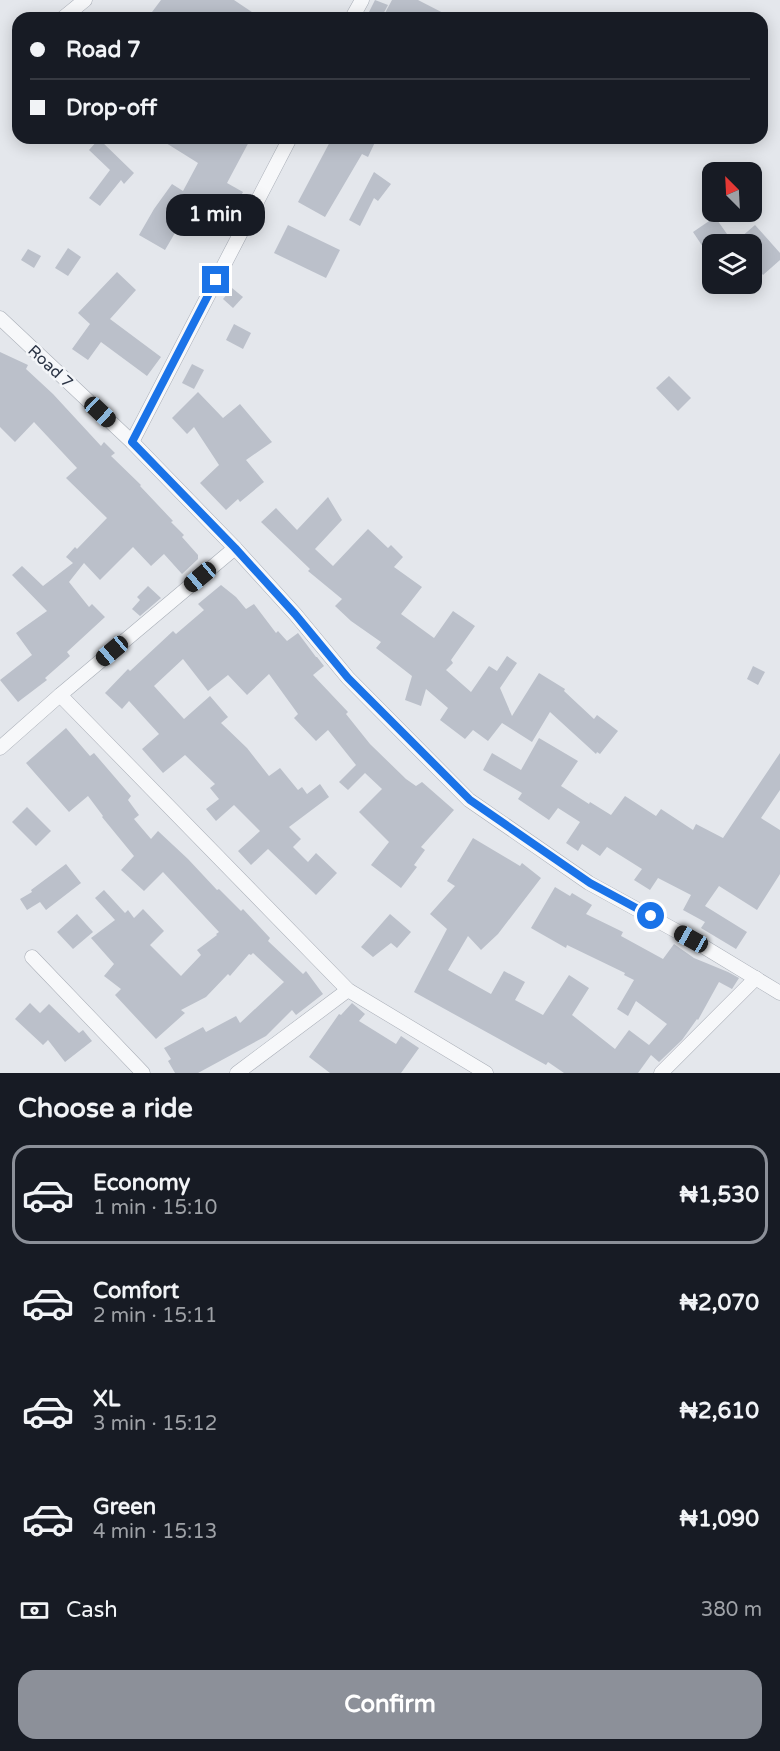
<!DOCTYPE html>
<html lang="en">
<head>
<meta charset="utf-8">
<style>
  body { margin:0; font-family:"Varela Round",sans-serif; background:#20242c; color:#f1f3f6; height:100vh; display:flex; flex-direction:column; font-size:22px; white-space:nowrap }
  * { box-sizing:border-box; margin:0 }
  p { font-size:20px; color:#9ea1a6 }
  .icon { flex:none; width:33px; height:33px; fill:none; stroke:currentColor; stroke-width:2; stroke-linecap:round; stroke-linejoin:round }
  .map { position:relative; height:1073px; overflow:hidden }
  .details { display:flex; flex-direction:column; background:#171b24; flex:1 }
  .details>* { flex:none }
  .hud { position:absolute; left:12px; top:12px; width:756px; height:132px; border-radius:18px; box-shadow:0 3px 15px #0003; display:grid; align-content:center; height:132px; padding:0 18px; background:#171b24 }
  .needle { width:39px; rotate:336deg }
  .buttons { position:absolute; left:702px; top:162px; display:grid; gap:12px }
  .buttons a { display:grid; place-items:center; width:60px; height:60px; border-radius:12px; background:#171b24; box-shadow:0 3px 15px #0003; font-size:30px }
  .end { position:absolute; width:27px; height:27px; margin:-14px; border:8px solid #1a73e8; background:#fff; box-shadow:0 0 0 3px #fff }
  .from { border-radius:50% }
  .bubble { position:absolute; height:42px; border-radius:18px; background:#171b24; box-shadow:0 3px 15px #0003; font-size:20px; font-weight:800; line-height:42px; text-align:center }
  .car { position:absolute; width:18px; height:36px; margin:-18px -9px; border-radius:8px; box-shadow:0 0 4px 2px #0007; background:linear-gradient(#222 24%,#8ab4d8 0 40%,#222 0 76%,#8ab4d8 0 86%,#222 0) }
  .hud b { display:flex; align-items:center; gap:21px; height:57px; font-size:22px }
  .hud b+b { border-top:2px solid #363941 }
  .hud i { width:15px; height:15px; background:#f1f3f6 }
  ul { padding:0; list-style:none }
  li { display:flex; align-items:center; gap:18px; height:99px; margin:0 12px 9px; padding:0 6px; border:3px solid transparent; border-radius:18px }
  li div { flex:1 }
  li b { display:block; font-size:22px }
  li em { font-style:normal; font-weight:800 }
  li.selected { border-color:#8c9099 }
  li>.icon { width:54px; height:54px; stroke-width:1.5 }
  h2 { padding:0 18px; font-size:27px; line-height:72px }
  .pay { display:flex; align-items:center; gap:15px; height:66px; padding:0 18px; font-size:22px }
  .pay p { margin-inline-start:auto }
  .action { display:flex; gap:12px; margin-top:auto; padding:12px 18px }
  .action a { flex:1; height:69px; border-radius:18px; background:#8c9099; color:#fff; font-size:24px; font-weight:800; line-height:69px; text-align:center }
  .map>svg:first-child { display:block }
</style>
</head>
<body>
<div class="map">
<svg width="780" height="1073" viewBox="0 0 780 1073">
  <rect width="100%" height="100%" fill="#e4e7ec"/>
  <g fill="#bbc0ca">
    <polygon points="161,0 234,0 261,18 160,18 152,12"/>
    <polygon points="375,0 388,5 381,18 366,18"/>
    <polygon points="392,0 418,0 453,18 396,18 385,13"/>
    <polygon points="158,138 251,138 227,183 243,192 228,220 214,213 204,227 186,214 165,250 139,235 154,209 172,184 183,191 198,163"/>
    <polygon points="332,138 377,138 368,157 362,154 325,217 298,202"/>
    <polygon points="99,139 134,173 124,184 121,180 100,206 89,198 110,170 89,150"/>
    <polygon points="374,172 391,184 378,201 374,198 360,226 349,220"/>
    <polygon points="715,217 727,234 705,250 693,232"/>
    <polygon points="288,225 340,250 326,278 274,253"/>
    <polygon points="755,225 780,253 780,260 763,275 752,262 752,244 733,244"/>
    <polygon points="68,248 81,257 68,276 55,268"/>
    <polygon points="28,249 41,256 34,268 21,260"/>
    <polygon points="117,272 136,290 110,319 161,357 147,376 101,342 88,360 72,349 90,324 78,313"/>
    <polygon points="232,288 243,297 233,308 223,299"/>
    <polygon points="234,324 251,333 243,349 226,340"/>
    <polygon points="0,352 28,365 26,369 53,394 101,446 104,442 115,453 111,456 141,485 140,486 173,521 171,522 184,535 182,537 198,555 198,559 182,574 164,554 151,566 133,547 100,580 84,563 69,582 89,607 92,604 105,617 67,652 70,656 45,678 47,680 18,702 0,680 32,655 16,633 47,611 12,575 22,566 43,586 73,563 66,557 75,547 77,549 107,518 66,478 77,468 34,422 15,442 0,427"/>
    <polygon points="192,364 204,370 194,389 182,383"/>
    <polygon points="669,376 691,398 678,411 656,388"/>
    <polygon points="198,392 223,418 240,404 272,442 246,460 264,482 240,502 238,499 226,510 200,483 219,465 194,427 187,434 172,418"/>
    <polygon points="328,497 342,520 315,549 333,566 368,529 388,548 391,545 403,557 394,567 422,587 401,614 434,638 453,611 475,626 451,660 453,663 446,670 471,692 489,666 497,671 507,656 517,663 500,688 512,716 539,673 565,689 564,691 594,719 597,715 618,731 600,754 597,752 596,754 550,712 532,742 502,723 488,741 473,730 465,739 440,720 448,708 426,689 421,706 405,700 412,676 376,648 381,642 351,621 335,606 342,599 308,571 310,569 261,522 276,508 297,530"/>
    <polygon points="221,585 236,597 246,609 254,604 276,633 278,631 287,641 298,633 316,657 317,657 324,666 313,675 348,712 346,714 370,744 406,779 416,786 422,782 454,810 421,847 425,850 414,865 417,867 401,888 371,865 389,842 359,812 382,789 365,773 348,790 339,782 356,765 328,730 316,741 294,718 298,714 269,674 247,695 228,675 208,691 183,659 154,686 184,719 210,696 228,717 221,723 247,748 269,776 280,768 298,790 302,787 307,794 320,784 329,797 289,827 301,839 293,847 308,862 316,853 337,873 316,895 268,849 251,865 238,851 260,831 234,805 216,821 206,809 219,799 210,788 215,784 185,755 163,773 142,749 159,734 129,701 122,709 105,693 128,669 130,671 173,631 176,634 204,610 198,604"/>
    <polygon points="148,586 161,598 140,616 132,609 140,600 137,597"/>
    <polygon points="753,666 765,672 758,685 747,679"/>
    <polygon points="66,728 90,756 94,753 131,796 128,800 139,815 134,819 151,839 158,831 188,859 217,890 219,889 241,911 243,909 270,938 268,941 303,974 306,971 323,994 296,1015 292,1010 266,1036 198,1073 175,1073 168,1061 171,1059 164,1048 203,1027 206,1032 236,1016 240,1023 284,982 253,953 251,955 249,954 230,976 228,974 206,997 181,1010 185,1013 156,1039 115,995 121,989 104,976 114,964 91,938 115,920 95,898 104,890 125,913 128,910 134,918 143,909 164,931 150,945 181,976 201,955 197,950 217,935 216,934 219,932 163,872 144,891 121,870 134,856 102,817 103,816 88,796 69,812 26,763"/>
    <polygon points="539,738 578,761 561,786 589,804 590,802 611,815 625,796 656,816 661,809 693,830 696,824 723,838 780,753 780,790 761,818 780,830 780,874 757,910 719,886 705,906 747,932 736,949 701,928 705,922 683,910 691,895 658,878 650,890 634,880 642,869 607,847 600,856 582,844 578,851 566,843 580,822 558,808 549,820 518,799 522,793 483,770 492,753 521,770"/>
    <polygon points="27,807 51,831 36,846 12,822"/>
    <polygon points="473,838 520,866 522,863 541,878 498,934 481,950 468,936 448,970 491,994 504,971 525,982 515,1000 543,1015 569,975 589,988 572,1015 615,1049 629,1030 649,1045 667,1024 636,1001 628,1016 617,1009 634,980 624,975 625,973 567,945 566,948 531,928 555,887 570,896 572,893 592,905 586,914 623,932 621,936 663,959 674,944 694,958 728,972 739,978 732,989 719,982 698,1020 697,1019 682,1040 659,1062 651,1055 638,1073 564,1073 548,1062 546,1065 414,992 447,929 430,914 455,886 447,881"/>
    <polygon points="66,864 81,883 46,910 40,902 27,910 20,899 32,892 31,890"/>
    <polygon points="77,914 93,932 73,949 57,932"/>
    <polygon points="390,914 411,932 397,948 391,943 373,957 361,947"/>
    <polygon points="30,1003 40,1013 49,1004 79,1033 83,1030 92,1041 65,1062 48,1040 43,1045 15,1019"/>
    <polygon points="352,1003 365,1014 359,1021 396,1044 401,1036 419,1048 401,1073 330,1073 309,1057 339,1014 341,1015"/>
  </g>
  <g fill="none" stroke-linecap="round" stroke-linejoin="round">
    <g stroke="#a9aeb7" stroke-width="15">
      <g id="street">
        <polyline points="63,18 85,0"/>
        <polyline points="352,18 362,0"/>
        <polyline points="0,318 132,442 235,548 295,614 348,678 469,800 589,883 691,939 780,993"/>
        <polyline points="132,442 290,138"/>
        <polyline points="60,695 348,990 486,1073"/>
        <polyline points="0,748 60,695 235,548"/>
        <polyline points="32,957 143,1073"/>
        <polyline points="237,1073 348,990"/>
        <polyline points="661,1073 756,978"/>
      </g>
    </g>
    <use href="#street" stroke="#f7f8fa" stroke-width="14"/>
  </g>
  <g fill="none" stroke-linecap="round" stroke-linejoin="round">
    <polyline stroke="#1a73e8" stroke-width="8" points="216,280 132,442 235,548 295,614 348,678 470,800 590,883 651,916"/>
  </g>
  <g text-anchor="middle" stroke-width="5" stroke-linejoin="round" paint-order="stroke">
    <g font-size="16" fill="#2b3445" stroke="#f4f6f9">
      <text transform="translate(51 366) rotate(43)" y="6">Road 7</text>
    </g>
  </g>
</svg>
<div class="buttons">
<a><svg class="needle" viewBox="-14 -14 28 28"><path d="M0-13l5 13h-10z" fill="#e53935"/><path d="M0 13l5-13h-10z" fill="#9ea1a6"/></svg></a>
<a><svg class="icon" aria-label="layers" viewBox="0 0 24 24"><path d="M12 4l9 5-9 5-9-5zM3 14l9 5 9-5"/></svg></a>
</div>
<i class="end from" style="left:651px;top:916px"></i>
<i class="end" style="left:216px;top:280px"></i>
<div class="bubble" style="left:166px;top:194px;width:99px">1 min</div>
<i class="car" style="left:100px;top:412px;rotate:133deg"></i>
<i class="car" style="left:200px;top:577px;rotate:230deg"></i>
<i class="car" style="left:112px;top:651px;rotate:230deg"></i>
<i class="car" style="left:691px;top:939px;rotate:299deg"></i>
<div class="hud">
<b><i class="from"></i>Road 7</b>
<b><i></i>Drop-off</b>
</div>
</div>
<section class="details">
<h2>Choose a ride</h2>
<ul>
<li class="selected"><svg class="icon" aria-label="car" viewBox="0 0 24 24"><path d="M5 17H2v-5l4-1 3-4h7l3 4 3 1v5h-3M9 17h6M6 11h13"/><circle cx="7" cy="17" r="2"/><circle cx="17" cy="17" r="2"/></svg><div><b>Economy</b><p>1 min · 15:10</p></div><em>₦1,530</em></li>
<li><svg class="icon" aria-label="car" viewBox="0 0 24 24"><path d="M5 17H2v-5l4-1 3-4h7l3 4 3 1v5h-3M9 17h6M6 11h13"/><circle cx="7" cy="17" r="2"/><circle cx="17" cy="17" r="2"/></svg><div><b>Comfort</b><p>2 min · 15:11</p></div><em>₦2,070</em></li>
<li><svg class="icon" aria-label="car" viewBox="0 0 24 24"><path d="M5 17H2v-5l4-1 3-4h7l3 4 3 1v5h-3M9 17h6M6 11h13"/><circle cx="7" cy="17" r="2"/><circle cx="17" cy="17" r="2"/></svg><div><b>XL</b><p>3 min · 15:12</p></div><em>₦2,610</em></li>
<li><svg class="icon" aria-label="car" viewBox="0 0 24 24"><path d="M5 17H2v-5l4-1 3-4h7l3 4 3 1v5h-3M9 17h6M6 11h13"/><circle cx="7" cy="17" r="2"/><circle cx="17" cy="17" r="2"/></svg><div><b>Green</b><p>4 min · 15:13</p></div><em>₦1,090</em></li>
</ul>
<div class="pay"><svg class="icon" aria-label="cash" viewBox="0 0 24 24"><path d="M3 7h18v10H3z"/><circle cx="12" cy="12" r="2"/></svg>Cash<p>380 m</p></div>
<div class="action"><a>Confirm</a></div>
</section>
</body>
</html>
